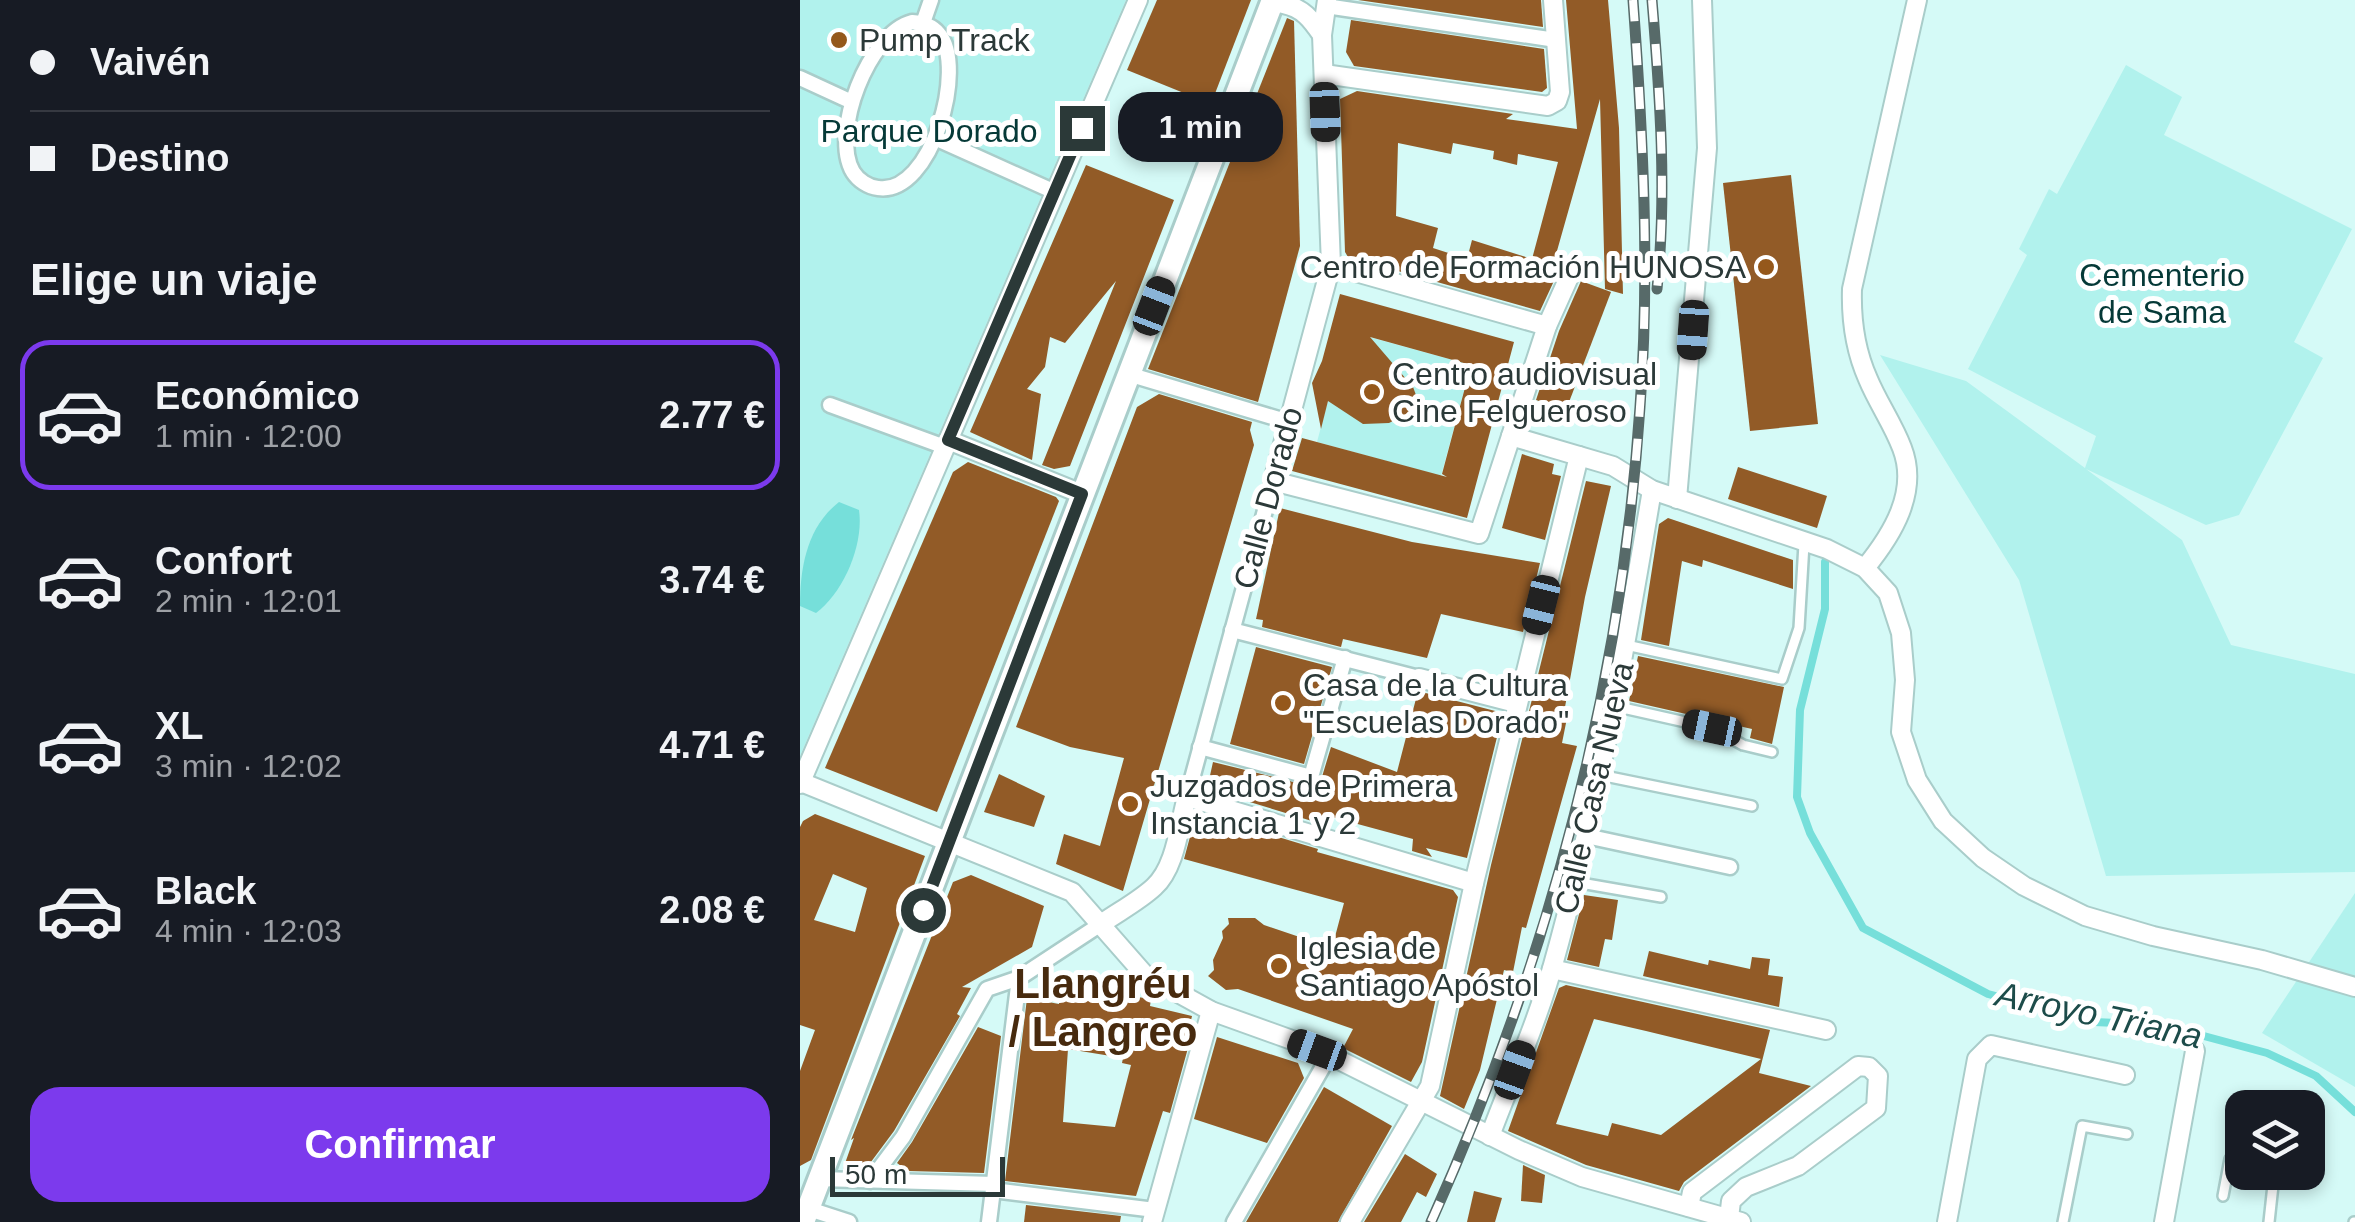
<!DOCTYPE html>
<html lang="es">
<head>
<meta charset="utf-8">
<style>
  body { margin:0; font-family:Helvetica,sans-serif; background:#20242c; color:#f1f3f6; height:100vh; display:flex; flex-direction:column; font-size:38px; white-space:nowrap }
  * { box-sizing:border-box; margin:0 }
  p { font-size:32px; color:#9ea1a6 }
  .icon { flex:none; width:55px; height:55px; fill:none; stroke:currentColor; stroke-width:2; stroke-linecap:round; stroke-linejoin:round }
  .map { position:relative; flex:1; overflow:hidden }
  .side { display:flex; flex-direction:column; background:#171b24; width:800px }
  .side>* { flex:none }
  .banner { display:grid; align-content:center; height:220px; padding:0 30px; background:#171b24 }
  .tools { position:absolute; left:1425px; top:1090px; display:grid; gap:20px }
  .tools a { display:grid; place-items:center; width:100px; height:100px; border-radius:20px; background:#171b24; box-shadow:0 5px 15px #0003; font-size:50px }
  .scale { position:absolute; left:30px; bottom:25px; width:175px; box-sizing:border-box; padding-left:10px; border:5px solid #2b3938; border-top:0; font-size:28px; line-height:35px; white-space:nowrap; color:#2b3938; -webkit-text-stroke:8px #fff; paint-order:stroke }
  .end { position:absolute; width:45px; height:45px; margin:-22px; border:12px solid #2b3938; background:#fff; box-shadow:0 0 0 5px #fff }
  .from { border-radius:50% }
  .bubble { position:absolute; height:70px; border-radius:30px; background:#171b24; box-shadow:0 5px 15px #0003; font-size:32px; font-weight:800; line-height:70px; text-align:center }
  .car { position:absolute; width:30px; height:60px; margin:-30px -15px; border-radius:12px; box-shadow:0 0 8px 2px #0007; background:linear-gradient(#222 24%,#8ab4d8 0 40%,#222 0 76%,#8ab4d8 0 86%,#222 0) }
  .banner b { display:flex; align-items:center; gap:35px; height:95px; font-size:38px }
  .banner b+b { border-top:2px solid #363941 }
  .banner i { width:25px; height:25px; background:#f1f3f6 }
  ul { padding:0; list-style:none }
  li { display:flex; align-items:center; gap:30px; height:150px; margin:0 20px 15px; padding:0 10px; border:5px solid transparent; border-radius:30px }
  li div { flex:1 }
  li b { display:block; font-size:38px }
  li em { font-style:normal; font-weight:800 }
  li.selected { border-color:#7c3aed }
  li>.icon { width:90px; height:90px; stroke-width:1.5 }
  h2 { padding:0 30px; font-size:45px; line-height:120px }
  .primary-button { display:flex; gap:20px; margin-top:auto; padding:20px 30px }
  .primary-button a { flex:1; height:115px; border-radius:30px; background:#7c3aed; color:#fff; font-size:40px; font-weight:800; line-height:115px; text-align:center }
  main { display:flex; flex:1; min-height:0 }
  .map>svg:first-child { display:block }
</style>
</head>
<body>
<main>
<section class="side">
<div class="banner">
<b><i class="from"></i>Vaivén</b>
<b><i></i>Destino</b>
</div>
<h2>Elige un viaje</h2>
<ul>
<li class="selected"><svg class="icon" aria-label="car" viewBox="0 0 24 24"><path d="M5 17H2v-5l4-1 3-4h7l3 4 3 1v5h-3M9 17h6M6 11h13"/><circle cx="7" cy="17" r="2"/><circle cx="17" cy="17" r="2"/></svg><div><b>Económico</b><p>1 min · 12:00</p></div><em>2.77 €</em></li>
<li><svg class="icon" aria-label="car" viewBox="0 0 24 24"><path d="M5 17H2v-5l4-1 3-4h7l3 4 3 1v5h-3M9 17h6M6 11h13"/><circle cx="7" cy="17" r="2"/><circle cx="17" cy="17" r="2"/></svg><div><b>Confort</b><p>2 min · 12:01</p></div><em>3.74 €</em></li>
<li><svg class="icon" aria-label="car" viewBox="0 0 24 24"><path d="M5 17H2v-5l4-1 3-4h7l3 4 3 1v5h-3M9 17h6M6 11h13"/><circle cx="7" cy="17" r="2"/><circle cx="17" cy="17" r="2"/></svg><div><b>XL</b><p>3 min · 12:02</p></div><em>4.71 €</em></li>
<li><svg class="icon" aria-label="car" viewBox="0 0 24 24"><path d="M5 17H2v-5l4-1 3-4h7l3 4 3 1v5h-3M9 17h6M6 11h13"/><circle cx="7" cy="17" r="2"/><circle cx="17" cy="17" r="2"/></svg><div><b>Black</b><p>4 min · 12:03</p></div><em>2.08 €</em></li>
</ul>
<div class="primary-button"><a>Confirmar</a></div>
</section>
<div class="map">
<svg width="1555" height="1222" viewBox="0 0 1555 1222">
  <rect width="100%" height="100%" fill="#d5faf7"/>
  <g fill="#b1f2ed">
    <polygon points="0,0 326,0 0,756"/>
    <polygon points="1326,65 1382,97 1364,135 1552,229 1494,342 1523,358 1439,515 1406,525 1286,469 1382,540 1431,645 1555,674 1555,872 1306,876 1219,580 1080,355 1166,381 1285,468 1296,436 1168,369 1227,255 1219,249 1249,189 1257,194"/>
    <path d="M547,331L671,365L641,476L517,442L529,397C548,419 598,438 615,404C618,378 567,348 547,331Z"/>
    <polygon points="1555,893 1555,1087 1462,1033"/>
  </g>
  <path fill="#76dfda" d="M39,502L59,510C64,544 44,592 16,613L0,606C0,567 7,527 39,502Z"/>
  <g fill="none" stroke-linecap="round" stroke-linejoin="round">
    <polyline stroke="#76dfda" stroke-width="8" points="1025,562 1025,609 1000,710 997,797 1010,833 1063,928 1188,994 1294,1022 1363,1025 1467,1053 1516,1076 1555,1112"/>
  </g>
  <g fill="#925b27" fill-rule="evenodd">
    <polygon points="357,0 451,0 411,104 327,70"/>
    <polygon points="558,0 741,0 743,27"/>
    <path d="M766,0H808L819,128L823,294L805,289L800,99L753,265L760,268L740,311L548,257L545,252L540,99L557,91L713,114L706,119L777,129ZM598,143L651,154L653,143L694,151L693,159L717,165L718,154L758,162L732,259L672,240L667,259L633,248L638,228L596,216Z"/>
    <polygon points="487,18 494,21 500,246 458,402 348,369"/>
    <polygon points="551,20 744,49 747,88 742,92 554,66 546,52"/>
    <polygon points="286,165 374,200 270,466 254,469 242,465 316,281 265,343 250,337 245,367 227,389 241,394 232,460 170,432"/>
    <polygon points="991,175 1018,424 950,431 923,183"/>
    <polygon points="781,281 811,292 766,410 736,400 759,331"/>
    <polygon points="540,294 714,342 667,518 492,471 502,438 647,477 642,474 671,365 570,337 613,387 616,395 611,412 589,423 563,424 528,401 521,429 512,383 522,361"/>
    <polygon points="359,394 452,422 450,430 454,445 323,891 256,864 264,834 300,846 324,758 270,747 216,727 337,407"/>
    <polygon points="722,454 754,464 752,474 761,476 745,540 702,528"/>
    <polygon points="168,462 256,497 259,501 137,812 25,768 153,472"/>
    <polygon points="938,467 1027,496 1017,528 928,499"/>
    <polygon points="786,481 811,486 785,597 765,707 769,708 762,743 777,746 726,928 722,927 713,972 704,970 680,1070 664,1109 640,1096 691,865"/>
    <polygon points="480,508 612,542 740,563 723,632 641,614 627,658 543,639 541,647 462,627 463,620 456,619"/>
    <polygon points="868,518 993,560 993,589 903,560 902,567 882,561 869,646 841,640 859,524"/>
    <polygon points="456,647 532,667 504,764 430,744"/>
    <polygon points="838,656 984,687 972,744 950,738 952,729 829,701"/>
    <polygon points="618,691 703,713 667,858 626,848 632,857 612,851 613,839 528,816 525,825 407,789 413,762 515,787 521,780 531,747 597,772"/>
    <polygon points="199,774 245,796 234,827 184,812"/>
    <path d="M15,814L125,856L11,1160L0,1166V1071L15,1030L0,1025V827L3,821ZM33,874L67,888L55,932L14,920Z"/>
    <polygon points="405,815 518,849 517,852 653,890 658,897 622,1062 611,1082 543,1048 553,1029 438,989 426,990 408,976 414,970 413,960 423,938 422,931 429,924 428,918 455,918 464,925 532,948 544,903 384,859 394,822"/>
    <polygon points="171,875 244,906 232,947 162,987 171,988 157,1014 160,1016 94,1131 65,1170 43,1169 54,1138 51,1140 153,882"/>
    <polygon points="784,895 818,900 812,940 805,939 799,967 767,960"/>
    <polygon points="849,951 908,965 909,960 950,969 952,957 970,959 968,975 983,977 979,1007 843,976"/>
    <path d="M261,977L325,988L324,995L351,999L350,1006L392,1016L389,1029L393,1030L370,1113L363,1111L336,1196L205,1181L227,998L259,1004ZM268,1049L323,1058L322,1063L331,1065L315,1127L263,1122Z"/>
    <path d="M766,985L970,1030L959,1073L1011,1086L884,1182L879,1191L786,1165L708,1131L759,988ZM794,1019L846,1031L961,1059L861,1135L812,1123L808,1136L756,1124Z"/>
    <polygon points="178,1027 201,1036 184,1173 108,1171 97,1163 112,1142"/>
    <polygon points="417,1037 498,1063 504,1078 467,1143 394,1119"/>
    <polygon points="524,1087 592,1126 538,1222 446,1222"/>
    <polygon points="605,1154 637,1174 626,1197 617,1192 601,1222 564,1222"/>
    <polygon points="723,1165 745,1175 742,1203 721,1201"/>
    <polygon points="674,1191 702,1198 695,1222 667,1222"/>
    <polygon points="226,1205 321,1216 320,1222 224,1222"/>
  </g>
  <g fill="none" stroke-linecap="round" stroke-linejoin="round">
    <g stroke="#a9cdca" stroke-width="14">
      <g id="service">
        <polyline points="826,645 982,679 999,628 1004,544"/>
        <polyline points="814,706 912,728 943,745 972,752"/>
        <polyline points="800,775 952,806"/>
        <polyline points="775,882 861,897"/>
        <polyline points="1443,1172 1507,1179"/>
        <polyline points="1423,1196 1430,1159"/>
        <polyline points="1263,1222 1282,1126 1327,1134"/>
        <polyline points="1469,1222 1474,1176"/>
        <polyline points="1554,1222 1555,1222"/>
      </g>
    </g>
    <g stroke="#a9cdca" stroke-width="19">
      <g id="pedestrian">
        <polyline points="526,6 756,40"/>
        <path d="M112,22C122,23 132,25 139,34C167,66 132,196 78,188C68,187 58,180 53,172C30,133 69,33 112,22Z"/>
        <polyline points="123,23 131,0"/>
        <polyline points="0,78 52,102"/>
        <polyline points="135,138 255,192"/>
        <polyline points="328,374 489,422"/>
        <polyline points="30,405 145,447"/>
        <polyline points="432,630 619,678"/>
        <polyline points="400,747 511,777 545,658"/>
        <polyline points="387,797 473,481"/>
        <polyline points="786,836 930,867"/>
        <polyline points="20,1179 194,1184"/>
        <polyline points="70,1181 103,1137 187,989 219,978"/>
        <polyline points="193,1190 355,1210"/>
        <polyline points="9,1209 49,1222"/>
        <polyline points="189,1222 219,978 301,924"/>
        <polyline points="434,1222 529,1056"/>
      </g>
    </g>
    <g stroke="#a9cdca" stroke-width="22">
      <g id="minor">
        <polyline points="527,0 522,35 531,265 473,481 679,534 747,326 770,275"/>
        <path d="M483,4C503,8 511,19 522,35"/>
        <polyline points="524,74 748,106 757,101 760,92 753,0"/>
        <polyline points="531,265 747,326"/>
        <polyline points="711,436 813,466 852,490 1027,549 1065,568 1088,593 1101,633 1105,680 1101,732 1117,780 1143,821 1183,858 1224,886 1285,916 1353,936 1462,960 1555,987"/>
        <polyline points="148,440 282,494"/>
        <polyline points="877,499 907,148 902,0"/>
        <path d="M1065,568C1092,535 1119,492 1102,448C1093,424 1078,403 1068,379C1055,350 1051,321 1052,289L1117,0"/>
        <polyline points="619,678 716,703"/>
        <polyline points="1,782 272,892 344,974 411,1011 517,1049 719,1150 782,1177 941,1222"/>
        <polyline points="0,784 338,0"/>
        <path d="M301,924C318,912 339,901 354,887C376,867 379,825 387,797L674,883"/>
        <polyline points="752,969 1026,1030"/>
        <path d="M690,1136C711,1080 737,1023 753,965C797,809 825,650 852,490"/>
        <polyline points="889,1207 892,1192 1058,1066 1069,1067 1078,1076 1076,1108 998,1166 946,1187 931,1201 929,1218"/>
        <polyline points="352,1222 411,1011"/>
        <polyline points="550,1222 630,1086 674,883 779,456"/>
        <polyline points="1147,1222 1177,1059 1191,1045 1325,1075"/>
        <polyline points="1364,1222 1395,1051"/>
      </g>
    </g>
    <g stroke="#a9cdca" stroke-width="28">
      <polyline id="tertiary" points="3,1222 473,0"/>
    </g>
    <use href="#service" stroke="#fff" stroke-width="9"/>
    <use href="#pedestrian" stroke="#fff" stroke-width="14"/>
    <use href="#minor" stroke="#fff" stroke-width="18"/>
    <use href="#tertiary" stroke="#fff" stroke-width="22"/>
    <g stroke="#576a69" stroke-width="11">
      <g id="rail">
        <path d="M852,0C860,97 867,192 857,289"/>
        <path d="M631,1222C747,964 821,690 840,407C850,271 843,136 833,0"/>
      </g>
    </g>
    <use href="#rail" stroke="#fff" stroke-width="8" stroke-dasharray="22" stroke-linecap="butt"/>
  </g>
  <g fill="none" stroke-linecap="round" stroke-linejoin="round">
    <polyline stroke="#2b3938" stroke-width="12" points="123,910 282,494 148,440 282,128"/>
  </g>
  <g fill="#95581b" stroke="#fff" stroke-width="4">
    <circle cx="39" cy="40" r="10"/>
    <circle cx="966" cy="267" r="10"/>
    <circle cx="572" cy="392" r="10"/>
    <circle cx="483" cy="703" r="10"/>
    <circle cx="330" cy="804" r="10"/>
    <circle cx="479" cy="966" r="10"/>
  </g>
  <g text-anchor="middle" stroke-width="10" stroke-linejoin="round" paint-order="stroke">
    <g font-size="32" fill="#2b3938" stroke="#fff" text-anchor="start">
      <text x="59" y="51">Pump Track</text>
      <text x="946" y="278" text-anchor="end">Centro de Formación HUNOSA</text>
      <text x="592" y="385">Centro audiovisual<tspan x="592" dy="37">Cine Felgueroso</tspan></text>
      <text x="503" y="696">Casa de la Cultura<tspan x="503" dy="37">"Escuelas Dorado"</tspan></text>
      <text x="350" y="797">Juzgados de Primera<tspan x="350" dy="37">Instancia 1 y 2</tspan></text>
      <text x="499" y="959">Iglesia de<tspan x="499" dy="37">Santiago Apóstol</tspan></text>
    </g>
    <g font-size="32" fill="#053937" stroke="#fff">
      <text x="129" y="142">Parque Dorado</text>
      <text x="1362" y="286">Cementerio<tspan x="1362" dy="37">de Sama</tspan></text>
    </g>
    <g font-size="32" fill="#2b3938" stroke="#fff">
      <text transform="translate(468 498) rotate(-75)" y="11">Calle Dorado</text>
      <text transform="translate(794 788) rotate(-77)" y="11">Calle Casa Nueva</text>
    </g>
    <g font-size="35" font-style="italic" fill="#1d4c4a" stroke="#fff">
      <text transform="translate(1299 1015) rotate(12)" y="12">Arroyo Triana</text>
    </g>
    <g font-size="42" font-weight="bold" fill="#472a0e" stroke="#fff">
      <text x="303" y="998">Llangréu<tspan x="303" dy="48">/ Langreo</tspan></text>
    </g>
  </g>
</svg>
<div class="tools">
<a><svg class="icon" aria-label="layers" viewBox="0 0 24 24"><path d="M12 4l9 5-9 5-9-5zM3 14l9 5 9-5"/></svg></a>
</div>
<div class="scale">50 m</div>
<i class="end from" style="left:123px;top:910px"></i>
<i class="end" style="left:282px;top:128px"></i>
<div class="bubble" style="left:318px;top:92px;width:165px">1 min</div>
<i class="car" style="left:525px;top:112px;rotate:178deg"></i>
<i class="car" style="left:354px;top:306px;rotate:21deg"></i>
<i class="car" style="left:893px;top:330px;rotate:184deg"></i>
<i class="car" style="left:741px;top:605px;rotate:194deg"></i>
<i class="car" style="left:912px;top:728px;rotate:282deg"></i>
<i class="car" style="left:517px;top:1050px;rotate:290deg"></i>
<i class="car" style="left:715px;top:1070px;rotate:20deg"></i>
</div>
</main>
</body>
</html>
